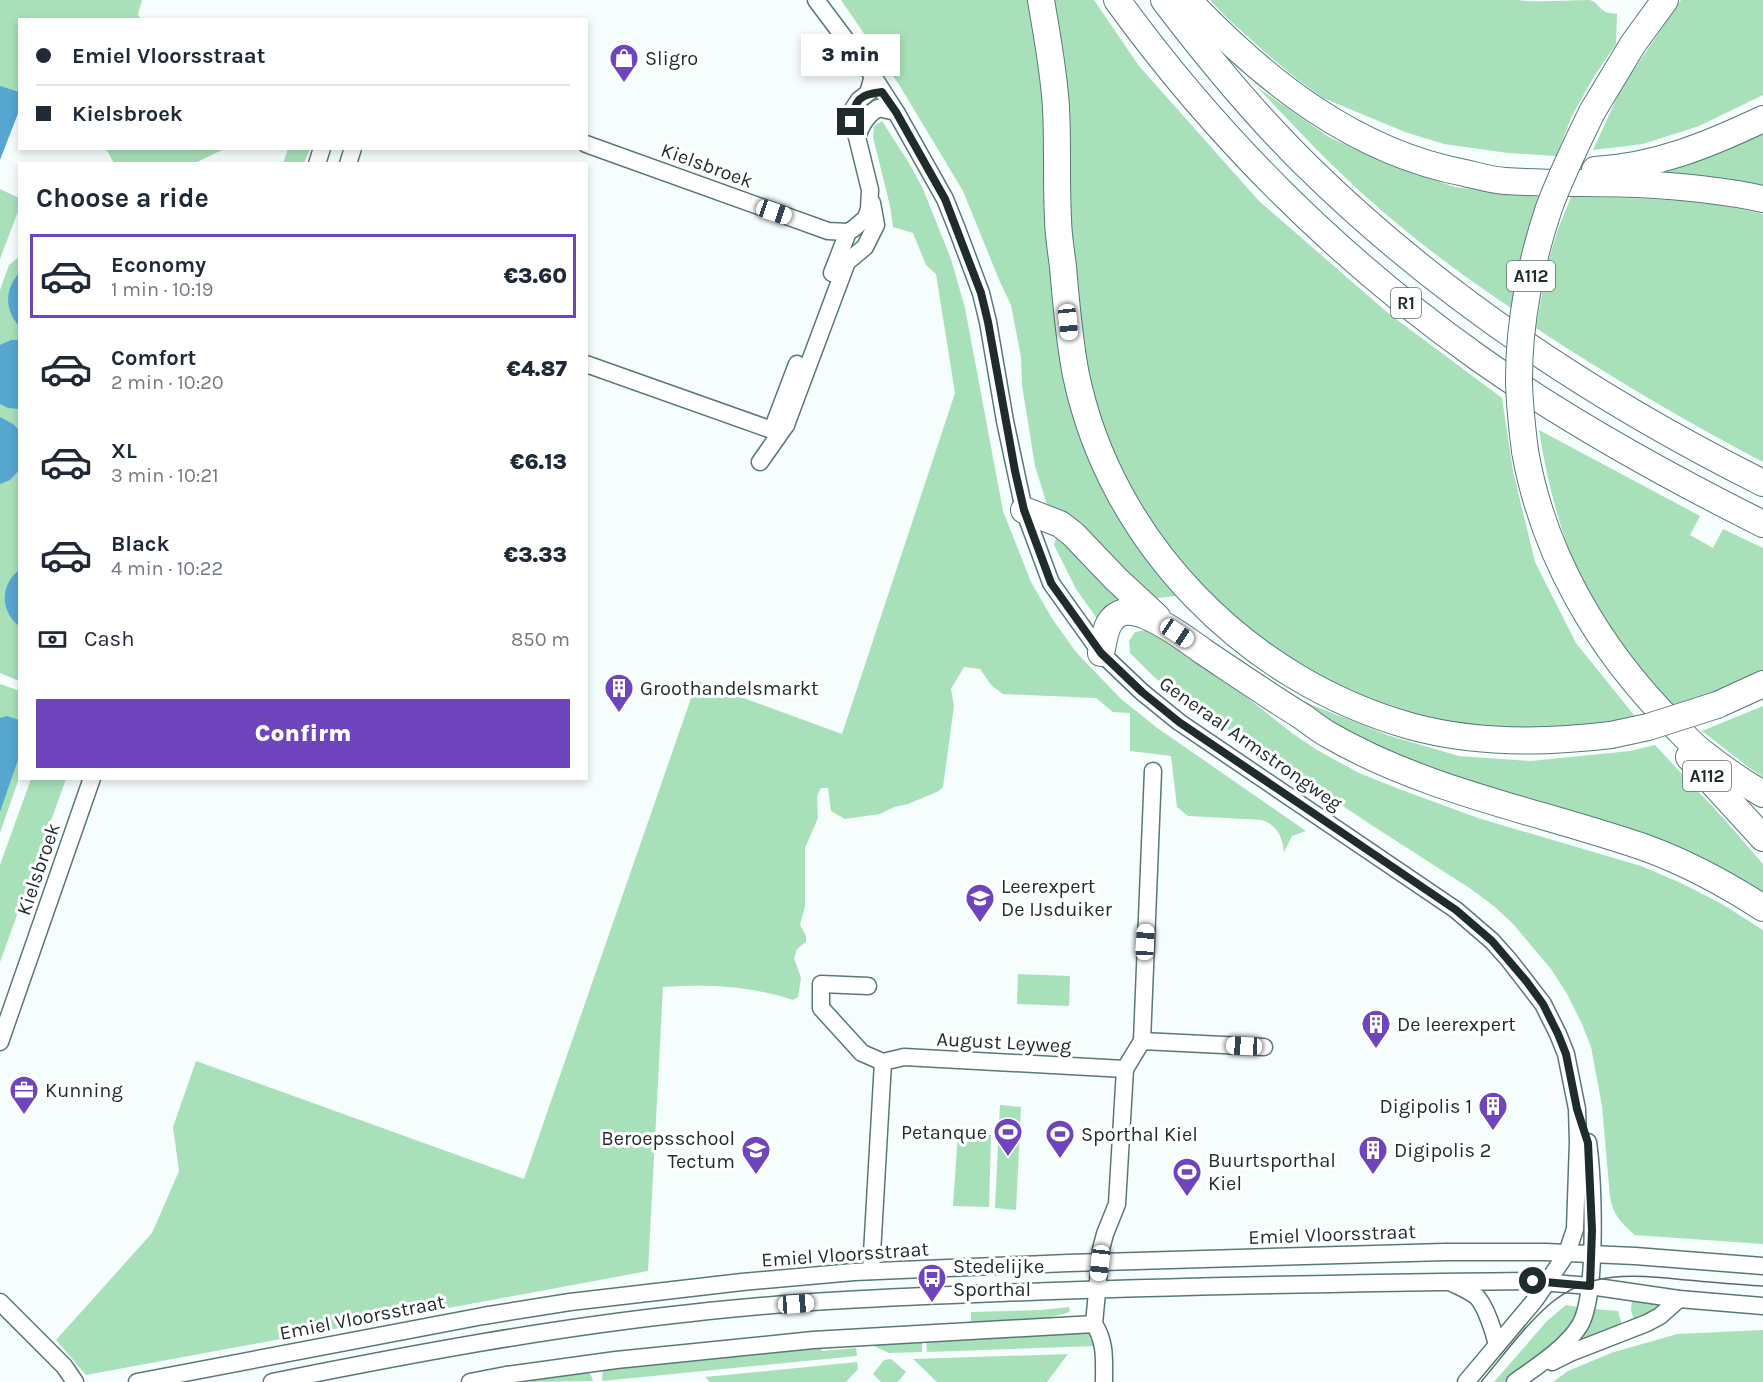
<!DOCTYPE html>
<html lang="en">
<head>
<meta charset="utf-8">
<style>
  body { margin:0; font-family:Karla,sans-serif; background:#f2f2f3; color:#1f2937; height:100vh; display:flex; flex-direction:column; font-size:22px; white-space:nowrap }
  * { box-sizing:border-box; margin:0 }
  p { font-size:20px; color:#747a83 }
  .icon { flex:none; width:33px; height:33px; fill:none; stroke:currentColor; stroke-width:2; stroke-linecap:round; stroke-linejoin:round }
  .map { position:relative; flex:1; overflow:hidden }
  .panel { position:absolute; left:18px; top:162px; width:570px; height:618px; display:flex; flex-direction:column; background:#fff; border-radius:0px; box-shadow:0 3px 9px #0003 }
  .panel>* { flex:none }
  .top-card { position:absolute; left:18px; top:18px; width:570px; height:132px; border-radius:0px; box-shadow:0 3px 9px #0003; display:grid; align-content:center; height:132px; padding:0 18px; background:#fff }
  .end { position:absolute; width:27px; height:27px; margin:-14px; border:8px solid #1e2c2b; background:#fff; box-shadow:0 0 0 3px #fff }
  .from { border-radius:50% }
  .bubble { position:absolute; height:42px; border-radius:0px; background:#fff; box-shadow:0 3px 9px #0003; font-size:20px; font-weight:800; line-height:42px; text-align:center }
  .car { position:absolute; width:18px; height:36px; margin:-18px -9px; border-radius:8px; box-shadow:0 0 4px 2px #0007; background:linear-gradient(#fff 24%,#345 0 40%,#fff 0 76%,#345 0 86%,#fff 0) }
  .top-card b { display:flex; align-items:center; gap:21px; height:57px; font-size:22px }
  .top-card b+b { border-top:2px solid #e0e1e3 }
  .top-card i { width:15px; height:15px; background:#1f2937 }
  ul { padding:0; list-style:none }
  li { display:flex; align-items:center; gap:18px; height:84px; margin:0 12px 9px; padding:0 6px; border:3px solid transparent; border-radius:0px }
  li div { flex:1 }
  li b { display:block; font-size:22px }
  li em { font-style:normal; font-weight:800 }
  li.selected { border-color:#6e45bd }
  li>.icon { width:54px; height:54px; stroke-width:1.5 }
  h2 { padding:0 18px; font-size:27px; line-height:72px }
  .pay { display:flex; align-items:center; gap:15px; height:66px; padding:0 18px; font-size:22px }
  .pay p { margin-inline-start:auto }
  .button { display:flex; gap:12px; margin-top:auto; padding:12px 18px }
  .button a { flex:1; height:69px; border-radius:0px; background:#6e45bd; color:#fff; font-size:24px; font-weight:800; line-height:69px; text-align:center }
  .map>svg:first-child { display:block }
</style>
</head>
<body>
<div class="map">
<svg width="1763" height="1382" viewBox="0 0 1763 1382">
  <rect width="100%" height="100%" fill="#f6fdfd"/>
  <g fill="#a8e0b9">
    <polygon points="0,0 142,0 138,14 140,19 20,20 19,103 0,99"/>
    <polygon points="841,0 1094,0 1139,66 1259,201 1388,313 1502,398 1513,471 1535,562 1576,643 1638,720 1545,734 1456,725 1373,706 1284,664 1202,593 1149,599 1048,508 1035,466 1022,385 1021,357 1011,305 1000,282 963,191 898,83"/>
    <path d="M1210,0H1518C1541,3 1565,0 1589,0C1596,1 1598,7 1604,11C1607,13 1613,13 1617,14L1616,44L1593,78L1572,116L1556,156L1508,153L1444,144L1405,132L1323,98L1297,79L1268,55L1227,18Z"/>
    <polygon points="1681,0 1763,0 1763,95 1699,126 1643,144 1593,150 1621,89"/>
    <path d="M1257,87L1329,137L1389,165L1455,187L1540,197L1527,234L1511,308C1463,276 1416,241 1373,203C1332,167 1295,127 1257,87Z"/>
    <path d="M882,121L909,163L923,189L951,259L965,308L1003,511L1031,582L1053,620L1076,652L1120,698L1156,727L1306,831L1292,836L1284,852C1282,836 1278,826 1262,820L1188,816L1177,807L1171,756L1130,751V713L1113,712L1096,698L1003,694L992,686L980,669L964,667L951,689L954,706L943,787L939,791L908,804L894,807L880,814L845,819L831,811L828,788H821L817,796L818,818L805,848V906L800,925L806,936V942L797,949L794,958L801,978L798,997L793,1000C751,986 707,984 663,987L648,1271L86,1375L56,1340L152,1233L179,1171L173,1127L196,1061L524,1179L697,681L842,734L955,393L936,274L926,265L913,233L893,227L890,206L873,137L874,126Z"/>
    <polygon points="1763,130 1763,188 1699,176 1610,174"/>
    <polygon points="106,149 224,149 195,163 114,163"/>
    <polygon points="288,149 288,148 310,149 304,163 283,163"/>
    <polygon points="0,189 19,198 20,206 0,259"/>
    <path d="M1571,197C1636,198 1700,198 1763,214V462C1685,421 1610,377 1536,328L1546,269L1558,229Z"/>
    <polygon points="19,257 19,681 0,673 0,290 9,265"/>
    <path d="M1539,430L1700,516L1690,535L1713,548L1723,529L1763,548V672L1677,710C1643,677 1615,637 1591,596C1586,587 1580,578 1576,568C1558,524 1546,476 1539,430Z"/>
    <polygon points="1060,537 1126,601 1098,620 1076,589 1054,545 1056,538"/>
    <path d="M1147,630L1231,685L1292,733L1317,750L1359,773L1399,789L1478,818L1641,866L1681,883L1722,904L1763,930V1244L1635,1235C1622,1224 1613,1215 1610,1197L1602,1106L1591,1047L1582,1024L1567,994L1551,969L1514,925L1495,907L1471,889L1376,828L1191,705L1154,677L1130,653L1129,641L1135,632Z"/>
    <polygon points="0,684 20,691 19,778 0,833"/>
    <polygon points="1272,689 1390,736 1459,756 1531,761 1630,751 1655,745 1724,819 1763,864 1763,901 1381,754"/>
    <polygon points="1763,706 1763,777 1747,766 1702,731"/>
    <polygon points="31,779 66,779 0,962 0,865"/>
    <polygon points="1018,974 1070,976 1069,1006 1017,1004"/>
    <polygon points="1000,1105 1021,1107 1016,1210 995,1208"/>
    <polygon points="958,1133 991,1135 989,1207 953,1206"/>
    <polygon points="1632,1300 1658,1303 1659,1307 1634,1321 1631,1310"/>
    <polygon points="1566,1305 1579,1307 1575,1320 1561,1338 1504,1382 1494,1382 1547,1321"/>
    <polygon points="1069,1307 1070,1311 1067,1313 1043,1319 971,1323 971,1312 1041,1310"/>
    <polygon points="1594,1309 1618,1311 1622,1325 1586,1340 1582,1335"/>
    <polygon points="1763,1330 1763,1382 1553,1382 1568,1371 1611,1353 1677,1334"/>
    <polygon points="1085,1331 1090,1333 1095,1346 927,1352 926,1338"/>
    <polygon points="922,1338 922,1352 889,1353 863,1341"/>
    <polygon points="821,1344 822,1351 856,1348 857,1356 602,1381 603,1369"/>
    <polygon points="1068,1354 1047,1382 937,1382 913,1359"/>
    <polygon points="891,1359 906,1372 898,1382 881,1382 873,1374 884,1360"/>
    <polygon points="857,1362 858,1369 846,1382 710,1382 705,1377"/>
    <polygon points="587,1371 591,1375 593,1381 530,1382 536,1377"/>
  </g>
  <g fill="#56a6d2">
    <polygon points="0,86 19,92 19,111 0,160"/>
    <path d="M19,273V326C4,309 5,289 19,273Z"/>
    <polygon points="11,340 19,340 19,409 8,408 0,404 0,345"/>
    <polygon points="0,417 13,424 20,431 19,470 10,480 0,484"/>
    <path d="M19,570V626C0,611 0,585 19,570Z"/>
    <polygon points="7,716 19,720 19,757 0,812 0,718"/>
  </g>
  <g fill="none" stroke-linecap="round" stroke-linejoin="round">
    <g stroke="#577877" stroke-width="19">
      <g id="minor">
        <polyline points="816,0 873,76 896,112 945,199 957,229 981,293 988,322 1005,421 1024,510 1051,583 1101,653 1142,692 1179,722 1456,910 1492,941 1509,960 1543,1004 1558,1034 1566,1054 1577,1109 1578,1142 1575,1229 1567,1253 1535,1300 1466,1382"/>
        <path d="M857,137C862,124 866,116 878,108L896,112"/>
        <polyline points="586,144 828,231 848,232 853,229 866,218 869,209 870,190 857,137 851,122 853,109 859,100 868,93 873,76"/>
        <polyline points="317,164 322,148"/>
        <polyline points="348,164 353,148"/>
        <polyline points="832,273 848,232"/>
        <polyline points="586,364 772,430 786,425"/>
        <polyline points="772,430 797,364"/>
        <polyline points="760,462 786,425 847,262 865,247 876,225 872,203"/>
        <polyline points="868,986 821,984 821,1008 862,1053 883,1062 904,1057 1125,1069"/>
        <polyline points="1142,1041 1264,1047"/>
        <polyline points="0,1042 92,778"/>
        <polyline points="871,1271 883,1062"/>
        <path d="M1452,1283C1460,1287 1470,1291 1477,1297C1486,1307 1494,1332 1497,1345"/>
        <polyline points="0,1302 64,1366 75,1382"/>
        <path d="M1094,1324C1106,1342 1104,1361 1104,1382"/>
        <polyline points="1552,1362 1570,1353 1647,1323 1660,1316 1679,1299"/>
        <polyline points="137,1382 483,1316 570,1302 742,1282 854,1272 1068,1263 1445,1252 1545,1252 1635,1256 1763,1266"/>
        <path d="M272,1382C411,1354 550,1328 691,1313C794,1301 898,1297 1001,1293C1177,1286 1352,1283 1528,1281L1590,1286L1679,1299L1763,1306"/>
        <polyline points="470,1382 506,1375 616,1360 813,1340 1094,1324 1101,1249 1105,1234 1117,1204 1125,1069 1142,1041 1153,771"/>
        <path d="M1515,1382C1536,1367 1567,1347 1580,1325C1598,1294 1593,1179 1588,1142"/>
      </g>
    </g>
    <g stroke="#577877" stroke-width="28">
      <g id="highway">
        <path d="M1041,0C1047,36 1054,72 1056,108C1058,145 1056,181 1058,218C1058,234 1061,250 1063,267C1066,303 1069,339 1076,375C1111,543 1247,680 1410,726C1475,744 1545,743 1611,735"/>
        <path d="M1117,0C1216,137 1339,259 1477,357C1567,421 1665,475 1763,524"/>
        <path d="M1164,0C1208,58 1254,114 1306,165C1439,296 1597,400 1763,483"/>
        <path d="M1188,0C1264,80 1354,152 1465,173C1478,176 1491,180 1505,181C1549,184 1593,182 1637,184C1678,186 1722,190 1763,199"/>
        <polyline points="1592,112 1633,44 1665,0"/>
        <path d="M1595,170C1657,166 1708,145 1763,119"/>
        <path d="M1525,451C1543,555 1599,650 1673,724C1683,734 1692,745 1703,753C1722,768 1742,782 1763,794"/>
        <polyline points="1024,510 1060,524 1073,534 1116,579 1157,617"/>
        <path d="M1101,653C1105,637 1105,617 1124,612C1131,611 1139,613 1146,616C1167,625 1186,639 1204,652C1237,674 1269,696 1303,717C1311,723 1320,730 1329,735C1428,792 1539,811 1646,848C1687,863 1726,884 1763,908"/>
        <polyline points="1717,705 1763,684"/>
        <polyline points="1689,757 1763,838"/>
      </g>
    </g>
    <use href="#minor" stroke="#fff" stroke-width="16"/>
    <use href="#highway" stroke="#fff" stroke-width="26"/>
    <path stroke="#5d6968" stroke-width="1.5" d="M1481,1382C1503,1356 1525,1325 1551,1303C1592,1269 1636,1275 1686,1280C1711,1282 1737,1285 1763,1286"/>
    <g stroke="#577877" stroke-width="28" stroke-linecap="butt">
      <g id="highway-bridge">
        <path d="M1525,451C1522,427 1519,403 1519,378C1519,322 1531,261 1549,208C1561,175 1577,143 1592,112"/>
        <polyline points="1611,735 1648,727 1717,705"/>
      </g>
    </g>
    <use href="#highway-bridge" stroke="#fff" stroke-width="26"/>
  </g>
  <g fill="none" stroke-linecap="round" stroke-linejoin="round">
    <path stroke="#1e2c2b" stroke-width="8" d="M851,122C855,100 859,94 882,92L896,112L945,199L981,293L988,322L1015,471L1024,510L1051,583L1101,653L1142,692L1179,722L1456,910L1492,941L1527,982L1543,1004L1558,1034L1566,1054L1577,1109L1588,1143L1592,1230L1590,1286L1533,1281"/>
  </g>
  <defs>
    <g id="shop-pin" transform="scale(1.5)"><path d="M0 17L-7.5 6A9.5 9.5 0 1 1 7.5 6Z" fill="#6e45bd" stroke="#fff"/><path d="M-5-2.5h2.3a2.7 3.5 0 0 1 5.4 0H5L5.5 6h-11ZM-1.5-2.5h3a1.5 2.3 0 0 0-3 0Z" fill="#fff"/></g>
    <g id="building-pin" transform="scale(1.5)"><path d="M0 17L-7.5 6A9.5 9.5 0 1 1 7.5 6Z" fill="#6e45bd" stroke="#fff"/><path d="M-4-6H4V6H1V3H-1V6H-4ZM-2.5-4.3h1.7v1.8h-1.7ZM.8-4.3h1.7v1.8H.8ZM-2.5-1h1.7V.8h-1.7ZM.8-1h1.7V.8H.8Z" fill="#fff"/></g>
    <g id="school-pin" transform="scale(1.5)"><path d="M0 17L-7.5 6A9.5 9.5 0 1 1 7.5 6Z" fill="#6e45bd" stroke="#fff"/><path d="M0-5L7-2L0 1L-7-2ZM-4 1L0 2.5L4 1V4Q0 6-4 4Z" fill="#fff"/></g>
    <g id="office-pin" transform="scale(1.5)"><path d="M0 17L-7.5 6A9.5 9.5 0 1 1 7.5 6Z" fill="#6e45bd" stroke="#fff"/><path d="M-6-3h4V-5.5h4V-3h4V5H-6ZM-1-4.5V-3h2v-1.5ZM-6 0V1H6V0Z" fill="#fff"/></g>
    <g id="stadium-pin" transform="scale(1.5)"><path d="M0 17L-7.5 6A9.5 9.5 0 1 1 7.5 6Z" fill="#6e45bd" stroke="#fff"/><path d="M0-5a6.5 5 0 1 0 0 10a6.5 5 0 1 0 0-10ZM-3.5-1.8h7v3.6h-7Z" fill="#fff"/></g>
    <g id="bus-pin" transform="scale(1.5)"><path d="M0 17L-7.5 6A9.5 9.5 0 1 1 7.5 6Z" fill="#6e45bd" stroke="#fff"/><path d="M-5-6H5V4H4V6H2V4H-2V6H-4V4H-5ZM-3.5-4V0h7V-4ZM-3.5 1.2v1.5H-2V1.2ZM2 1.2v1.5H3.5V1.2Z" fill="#fff"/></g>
  </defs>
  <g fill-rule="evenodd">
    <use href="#shop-pin" x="624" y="58"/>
    <use href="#building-pin" x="619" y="688"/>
    <use href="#school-pin" x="980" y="898"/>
    <use href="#building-pin" x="1376" y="1024"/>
    <use href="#office-pin" x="24" y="1090"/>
    <use href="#building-pin" x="1493" y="1106"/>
    <use href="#stadium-pin" x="1008" y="1132"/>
    <use href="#stadium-pin" x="1060" y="1134"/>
    <use href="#school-pin" x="756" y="1150"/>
    <use href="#building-pin" x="1373" y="1150"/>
    <use href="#stadium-pin" x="1187" y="1172"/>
    <use href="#bus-pin" x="932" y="1278"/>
  </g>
  <g text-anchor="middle" stroke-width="6" stroke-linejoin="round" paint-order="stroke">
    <g fill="#fff" stroke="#626b6b" stroke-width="1.5">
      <rect x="1507" y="261" width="48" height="30" rx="4.5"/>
      <rect x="1391" y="288" width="30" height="30" rx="4.5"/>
      <rect x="1683" y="761" width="48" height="30" rx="4.5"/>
    </g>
    <g font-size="18" font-weight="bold" fill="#1e2c2b">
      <text x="1531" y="282">A112</text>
      <text x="1406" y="309">R1</text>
      <text x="1707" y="782">A112</text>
    </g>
    <g font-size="20" fill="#1e2c2b" stroke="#fff" text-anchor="start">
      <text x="645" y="65">Sligro</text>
      <text x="640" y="695">Groothandelsmarkt</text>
      <text x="1001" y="893">Leerexpert<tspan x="1001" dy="23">De IJsduiker</tspan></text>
      <text x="1397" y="1031">De leerexpert</text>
      <text x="45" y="1097">Kunning</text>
      <text x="1472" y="1113" text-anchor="end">Digipolis 1</text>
      <text x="987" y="1139" text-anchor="end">Petanque</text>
      <text x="1081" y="1141">Sporthal Kiel</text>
      <text x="735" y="1145" text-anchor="end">Beroepsschool<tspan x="735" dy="23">Tectum</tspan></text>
      <text x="1394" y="1157">Digipolis 2</text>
      <text x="1208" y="1167">Buurtsporthal<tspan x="1208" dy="23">Kiel</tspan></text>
      <text x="953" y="1273">Stedelijke<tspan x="953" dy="23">Sporthal</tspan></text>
    </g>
    <g font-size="20" fill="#1e2c2b" stroke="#fff">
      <text transform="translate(707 165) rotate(20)" y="7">Kielsbroek</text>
      <text transform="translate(1251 743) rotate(35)" y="7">Generaal Armstrongweg</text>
      <text transform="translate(38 869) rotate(-71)" y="7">Kielsbroek</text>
      <text transform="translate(1004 1042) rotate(3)" y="7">August Leyweg</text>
      <text transform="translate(1332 1234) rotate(-2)" y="7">Emiel Vloorsstraat</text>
      <text transform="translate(845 1254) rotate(-4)" y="7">Emiel Vloorsstraat</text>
      <text transform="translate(362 1317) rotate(-11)" y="7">Emiel Vloorsstraat</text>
    </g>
  </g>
</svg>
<i class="end from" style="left:1533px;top:1281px"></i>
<i class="end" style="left:851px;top:122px"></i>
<div class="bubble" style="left:801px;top:34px;width:99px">3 min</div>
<i class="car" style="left:774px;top:212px;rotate:109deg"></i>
<i class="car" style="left:1068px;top:322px;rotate:174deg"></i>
<i class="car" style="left:1177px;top:633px;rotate:124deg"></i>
<i class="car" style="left:1145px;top:942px;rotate:3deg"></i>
<i class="car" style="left:1244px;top:1046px;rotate:273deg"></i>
<i class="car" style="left:1100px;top:1263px;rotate:187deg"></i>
<i class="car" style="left:796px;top:1304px;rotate:86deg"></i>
<div class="top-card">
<b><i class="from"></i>Emiel Vloorsstraat</b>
<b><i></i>Kielsbroek</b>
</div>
<section class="panel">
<h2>Choose a ride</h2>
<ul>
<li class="selected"><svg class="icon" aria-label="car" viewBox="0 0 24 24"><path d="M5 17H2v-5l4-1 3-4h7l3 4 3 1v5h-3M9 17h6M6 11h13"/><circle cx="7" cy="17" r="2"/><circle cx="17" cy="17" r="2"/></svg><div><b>Economy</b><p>1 min · 10:19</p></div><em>€3.60</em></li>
<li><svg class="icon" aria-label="car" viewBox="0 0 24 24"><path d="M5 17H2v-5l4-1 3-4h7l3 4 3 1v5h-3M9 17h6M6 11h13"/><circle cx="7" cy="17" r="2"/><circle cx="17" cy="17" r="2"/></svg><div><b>Comfort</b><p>2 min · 10:20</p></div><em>€4.87</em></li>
<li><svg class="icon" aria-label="car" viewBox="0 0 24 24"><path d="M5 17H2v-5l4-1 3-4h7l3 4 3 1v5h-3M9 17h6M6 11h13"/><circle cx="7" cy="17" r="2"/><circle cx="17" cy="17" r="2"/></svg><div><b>XL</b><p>3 min · 10:21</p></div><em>€6.13</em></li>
<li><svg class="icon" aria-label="car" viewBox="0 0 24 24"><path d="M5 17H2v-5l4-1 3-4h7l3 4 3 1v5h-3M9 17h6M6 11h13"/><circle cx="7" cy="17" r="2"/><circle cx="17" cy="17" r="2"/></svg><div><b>Black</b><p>4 min · 10:22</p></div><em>€3.33</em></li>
</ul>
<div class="pay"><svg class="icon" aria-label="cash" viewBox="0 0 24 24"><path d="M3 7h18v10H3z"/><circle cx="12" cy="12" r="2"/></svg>Cash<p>850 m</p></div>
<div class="button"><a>Confirm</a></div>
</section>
</div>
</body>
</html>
